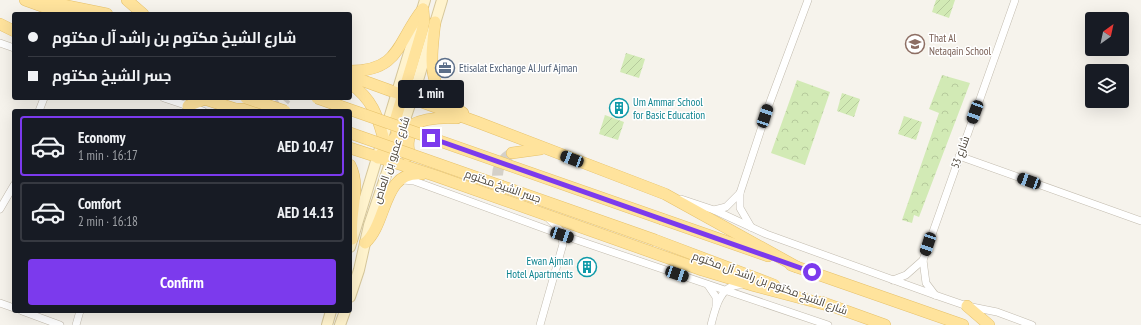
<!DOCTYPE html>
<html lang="en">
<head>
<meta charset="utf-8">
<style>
  body { margin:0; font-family:"PT Sans Narrow",Cairo,sans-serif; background:#242831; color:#f1f3f6; height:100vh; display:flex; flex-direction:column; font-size:15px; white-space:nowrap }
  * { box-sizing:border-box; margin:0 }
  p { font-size:13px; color:#9ea1a6 }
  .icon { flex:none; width:22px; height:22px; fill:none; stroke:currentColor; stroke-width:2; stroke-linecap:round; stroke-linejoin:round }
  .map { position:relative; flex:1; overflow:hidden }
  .sheet { position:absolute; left:12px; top:109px; width:340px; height:204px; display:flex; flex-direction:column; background:#171b24; border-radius:4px; box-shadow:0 4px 16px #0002 }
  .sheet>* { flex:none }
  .guide { position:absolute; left:12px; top:12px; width:340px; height:88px; border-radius:4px; box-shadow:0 4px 16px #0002; display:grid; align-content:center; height:88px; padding:0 16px; background:#171b24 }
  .needle { width:26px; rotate:33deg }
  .tools { position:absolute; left:1085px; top:12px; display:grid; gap:8px }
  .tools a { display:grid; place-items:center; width:44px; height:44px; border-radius:4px; background:#171b24; box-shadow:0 4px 16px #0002; font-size:20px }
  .end { position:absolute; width:18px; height:18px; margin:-9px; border:5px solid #7c3aed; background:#fff; box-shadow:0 0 0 2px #fff }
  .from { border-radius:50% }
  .bubble { position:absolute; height:28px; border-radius:4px; background:#171b24; box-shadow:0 4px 16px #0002; font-size:13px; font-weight:600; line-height:28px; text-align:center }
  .car { position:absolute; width:12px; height:24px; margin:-12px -6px; border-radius:5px; box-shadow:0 0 3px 1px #0007; background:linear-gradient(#222 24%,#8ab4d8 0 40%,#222 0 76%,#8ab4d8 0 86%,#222 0) }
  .guide b { display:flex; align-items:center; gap:14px; height:38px; font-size:15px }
  .guide b+b { border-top:1px solid #363941 }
  .guide i { width:10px; height:10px; background:#f1f3f6 }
  ul { padding:7px 0 0; list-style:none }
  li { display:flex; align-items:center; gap:12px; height:60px; margin:0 8px 6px; padding:0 8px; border:2px solid #363941; border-radius:4px }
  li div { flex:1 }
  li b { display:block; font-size:15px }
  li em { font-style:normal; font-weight:600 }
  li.on { border-color:#7c3aed }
  li>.icon { width:36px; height:36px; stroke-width:1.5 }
  .button { display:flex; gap:8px; margin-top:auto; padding:8px 16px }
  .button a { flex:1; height:46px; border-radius:4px; background:#7c3aed; color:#fff; font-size:16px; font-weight:600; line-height:46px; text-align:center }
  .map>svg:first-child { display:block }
</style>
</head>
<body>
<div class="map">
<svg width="1141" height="325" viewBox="0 0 1141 325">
  <defs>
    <pattern id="park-crowns" width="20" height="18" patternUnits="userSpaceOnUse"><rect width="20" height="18" fill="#d2eab5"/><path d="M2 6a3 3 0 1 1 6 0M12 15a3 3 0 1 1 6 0" fill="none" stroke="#b6ca9c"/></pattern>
    <pattern id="garden-furrows" width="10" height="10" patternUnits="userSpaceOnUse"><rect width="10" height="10" fill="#d2eab5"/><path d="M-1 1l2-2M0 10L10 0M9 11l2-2" fill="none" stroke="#b6ca9c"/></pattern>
  </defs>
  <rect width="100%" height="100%" fill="#f6f3ec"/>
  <g fill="url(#park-crowns)">
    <polygon points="942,75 970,83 919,217 914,215 912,223 902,220 939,113 929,109"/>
    <polygon points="797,80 830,92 805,165 771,153"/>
  </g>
  <g fill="url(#garden-furrows)">
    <polygon points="936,0 955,0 949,18 932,12"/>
    <polygon points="626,53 645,59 639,78 620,72"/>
    <polygon points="842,93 860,99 854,117 837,111"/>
    <polygon points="605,115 624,122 618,140 599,134"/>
    <polygon points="904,116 922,122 916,140 898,134"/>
  </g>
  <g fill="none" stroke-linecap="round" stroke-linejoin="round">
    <g stroke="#d4d0c8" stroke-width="11" stroke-dasharray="11 5.5" stroke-linecap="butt">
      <polyline points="270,109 281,104 286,98"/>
      <path d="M503,191C493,177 497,162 512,153"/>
    </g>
    <g stroke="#c2bbae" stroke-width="8">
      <g id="street">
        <polyline points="0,43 14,48"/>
        <polyline points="164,98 203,111"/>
        <polyline points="39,111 44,98"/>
        <polyline points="959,156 1141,221"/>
        <polyline points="403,180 414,181 562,235 828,325"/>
        <polyline points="740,193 740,208 751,227"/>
        <polyline points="681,199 714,210 766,234 935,295 967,306 997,312 1032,325"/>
        <polyline points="0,209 14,185"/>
        <polyline points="714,210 726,207 740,193 770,102 808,0"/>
        <polyline points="893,280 906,275 923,260"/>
        <polyline points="708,285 716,297 716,306"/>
        <polyline points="935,295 926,283 923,260 1015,0"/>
        <polyline points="0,303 14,308"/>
        <polyline points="22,311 60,325"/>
        <polyline points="76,325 80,311"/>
        <polyline points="540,325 563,244 560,230 548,218"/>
        <path d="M711,325C715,309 720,284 741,285"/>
      </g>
    </g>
    <g stroke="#d6c79b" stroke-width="12">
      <g id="secondary">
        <polyline points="350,247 425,0"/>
        <polyline points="350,297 359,270 369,225 415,90 442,0"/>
        <polyline points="327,325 331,311"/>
        <polyline points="340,325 345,311"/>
      </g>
    </g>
    <g stroke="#e6c16a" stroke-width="12">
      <g id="primary">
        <polyline points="25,0 64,14"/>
        <polyline points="39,0 107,14"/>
        <polyline points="127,0 143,14"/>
        <path d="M435,22C431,61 425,90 463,113"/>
        <polyline points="0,24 14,31"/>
        <path d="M350,71C401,71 397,41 423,9"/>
        <polyline points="350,76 477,122 665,194 797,267"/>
        <path d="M350,83C377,103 378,121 387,150"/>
        <polyline points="201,98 242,111"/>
        <polyline points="188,106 205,99"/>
        <polyline points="237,109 270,109"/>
        <polyline points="350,148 436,176 702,270 755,286 827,305"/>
        <polyline points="512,153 541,149"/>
        <path d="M410,155C406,143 408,133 418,124"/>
        <polyline points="408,156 398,139 395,121 422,31 424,21 423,9"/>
        <path d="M378,158C401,126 416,116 457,118"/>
        <path d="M350,165C362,189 348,214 352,239"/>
        <polyline points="662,219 768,256"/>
        <polyline points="655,240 774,285"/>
        <path d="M365,243C388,223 382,170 422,174"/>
        <polyline points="791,265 963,325"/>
        <polyline points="821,302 885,325"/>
        <polyline points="967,306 989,325"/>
      </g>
    </g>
    <use href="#street" stroke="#fff" stroke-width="7"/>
    <use href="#secondary" stroke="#fff3cd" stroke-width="10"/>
    <use href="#primary" stroke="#ffe39c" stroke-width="11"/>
    <g stroke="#e6c16a" stroke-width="12" stroke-linecap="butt">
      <g id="primary-bridge">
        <polyline points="246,98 285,111"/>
        <polyline points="317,98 662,219"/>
        <polyline points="350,133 655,240"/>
      </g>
    </g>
    <use href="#primary-bridge" stroke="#ffe39c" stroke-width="11"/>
  </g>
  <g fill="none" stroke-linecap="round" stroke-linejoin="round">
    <polyline stroke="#7c3aed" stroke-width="5" points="431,138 812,272"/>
  </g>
  <defs>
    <g id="school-ring" transform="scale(1)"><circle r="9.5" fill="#fff" stroke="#8d6e63" stroke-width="1.5"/><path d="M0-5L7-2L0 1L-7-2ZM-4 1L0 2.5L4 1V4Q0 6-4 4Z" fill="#8d6e63"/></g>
    <g id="office-ring" transform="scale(1)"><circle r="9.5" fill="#fff" stroke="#5c6f8a" stroke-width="1.5"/><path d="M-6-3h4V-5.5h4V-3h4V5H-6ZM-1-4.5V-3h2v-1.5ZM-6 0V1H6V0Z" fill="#5c6f8a"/></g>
    <g id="building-ring" transform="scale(1)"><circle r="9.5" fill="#fff" stroke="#0f9aa8" stroke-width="1.5"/><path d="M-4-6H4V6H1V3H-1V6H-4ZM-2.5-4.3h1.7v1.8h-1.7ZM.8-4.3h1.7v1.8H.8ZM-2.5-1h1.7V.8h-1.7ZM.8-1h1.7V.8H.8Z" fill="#0f9aa8"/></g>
  </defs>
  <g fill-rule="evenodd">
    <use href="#school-ring" x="915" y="44"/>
    <use href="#office-ring" x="445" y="68"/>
    <use href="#building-ring" x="619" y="108"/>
    <use href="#building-ring" x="587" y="267"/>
  </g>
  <g text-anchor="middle" stroke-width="3" stroke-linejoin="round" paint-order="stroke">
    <g font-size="11" fill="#785e54" stroke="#fff" text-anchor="start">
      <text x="929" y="42">That Al<tspan x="929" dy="13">Netaqain School</tspan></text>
    </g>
    <g font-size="11" fill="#4e5e75" stroke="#fff" text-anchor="start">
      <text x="459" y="72">Etisalat Exchange Al Jurf Ajman</text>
    </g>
    <g font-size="11" fill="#0d838f" stroke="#fff" text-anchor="start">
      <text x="633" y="106">Um Ammar School<tspan x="633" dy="13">for Basic Education</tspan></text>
      <text x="573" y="265" text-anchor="end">Ewan Ajman<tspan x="573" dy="13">Hotel Apartments</tspan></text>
    </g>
    <g font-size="11" fill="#4b4439" stroke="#fff">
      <text transform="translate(960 152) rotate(-70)" y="4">شارع 53</text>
      <text transform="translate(391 160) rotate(-71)" y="4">شارع عمرو بن العاص</text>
      <text transform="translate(503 186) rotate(19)" y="4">جسر الشيخ مكتوم</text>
      <text transform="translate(770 283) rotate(20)" y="4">شارع الشيخ مكتوم بن راشد آل مكتوم</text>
    </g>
  </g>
</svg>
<div class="tools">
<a><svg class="needle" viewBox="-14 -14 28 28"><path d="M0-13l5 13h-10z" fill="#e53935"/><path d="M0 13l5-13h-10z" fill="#9ea1a6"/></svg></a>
<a><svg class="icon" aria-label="layers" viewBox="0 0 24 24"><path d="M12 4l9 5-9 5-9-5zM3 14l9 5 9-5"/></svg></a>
</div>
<i class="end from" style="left:812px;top:272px"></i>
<i class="end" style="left:431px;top:138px"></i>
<div class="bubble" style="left:398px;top:80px;width:66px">1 min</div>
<i class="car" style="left:975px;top:112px;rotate:200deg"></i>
<i class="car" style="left:765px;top:116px;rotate:18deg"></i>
<i class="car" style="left:572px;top:159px;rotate:291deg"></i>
<i class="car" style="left:1029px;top:181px;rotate:290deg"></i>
<i class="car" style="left:562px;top:235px;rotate:108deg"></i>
<i class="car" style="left:928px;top:244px;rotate:198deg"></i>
<i class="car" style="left:677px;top:274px;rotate:109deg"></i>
<div class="guide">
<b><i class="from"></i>شارع الشيخ مكتوم بن راشد آل مكتوم</b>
<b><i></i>جسر الشيخ مكتوم</b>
</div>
<section class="sheet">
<ul>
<li class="on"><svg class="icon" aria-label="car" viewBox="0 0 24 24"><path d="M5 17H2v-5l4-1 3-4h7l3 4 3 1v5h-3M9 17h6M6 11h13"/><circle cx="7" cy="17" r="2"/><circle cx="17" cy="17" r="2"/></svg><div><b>Economy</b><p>1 min · 16:17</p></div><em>AED 10.47</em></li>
<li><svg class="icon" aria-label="car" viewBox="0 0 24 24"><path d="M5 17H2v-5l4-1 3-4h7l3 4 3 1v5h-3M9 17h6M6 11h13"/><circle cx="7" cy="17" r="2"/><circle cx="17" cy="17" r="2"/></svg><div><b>Comfort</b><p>2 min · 16:18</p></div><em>AED 14.13</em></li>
</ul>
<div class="button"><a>Confirm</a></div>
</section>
</div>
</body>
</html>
